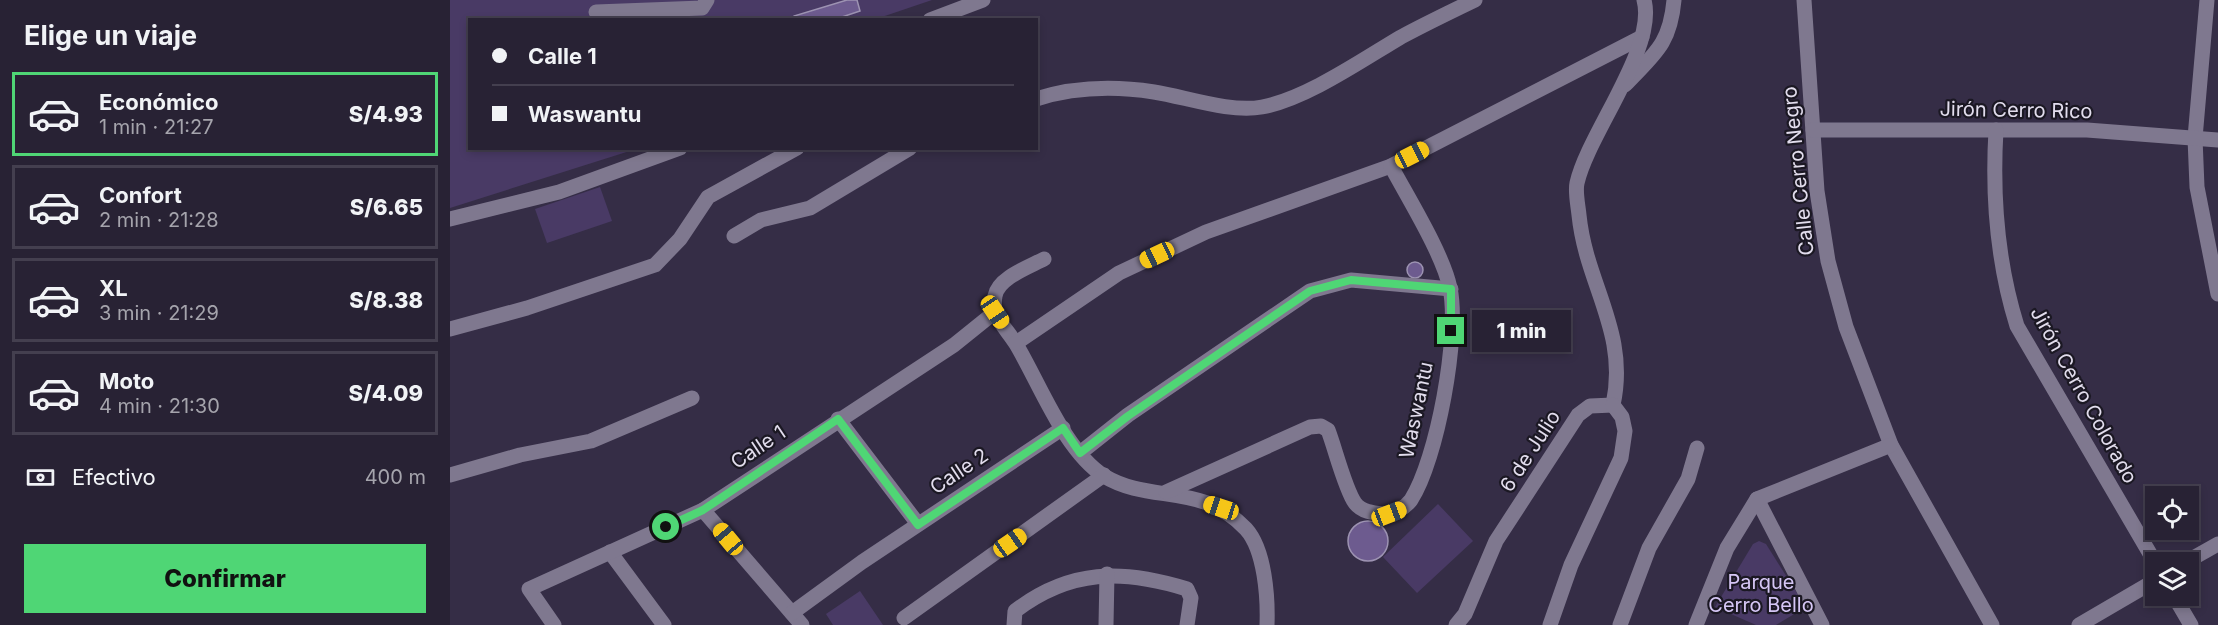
<!DOCTYPE html>
<html lang="es">
<head>
<meta charset="utf-8">
<style>
  body { margin:0; font-family:Inter,sans-serif; background:#302a3c; color:#f1f3f6; height:100vh; display:flex; flex-direction:column; font-size:22px; white-space:nowrap }
  * { box-sizing:border-box; margin:0 }
  p { font-size:20px; color:#a5a4ac }
  .icon { flex:none; width:33px; height:33px; fill:none; stroke:currentColor; stroke-width:2; stroke-linecap:round; stroke-linejoin:round }
  .map { position:relative; flex:1; overflow:hidden }
  .sheet { display:flex; flex-direction:column; background:#282234; width:450px }
  .sheet>* { flex:none }
  .banner { position:absolute; left:18px; top:18px; width:570px; height:132px; border-radius:0px; box-shadow:0 3px 9px #0003,0 0 0 2px #443f4f; display:grid; align-content:center; height:132px; padding:0 24px; background:#282234 }
  .tools { position:absolute; left:1695px; top:486px; display:grid; gap:12px }
  .tools a { display:grid; place-items:center; width:54px; height:54px; border-radius:0px; background:#282234; box-shadow:0 3px 9px #0003,0 0 0 2px #443f4f; font-size:30px }
  .end { position:absolute; width:27px; height:27px; margin:-14px; border:8px solid #4fd675; background:#111; box-shadow:0 0 0 3px #111 }
  .from { border-radius:50% }
  .bubble { position:absolute; height:42px; border-radius:0px; background:#282234; box-shadow:0 3px 9px #0003,0 0 0 2px #443f4f; font-size:20px; font-weight:800; line-height:42px; text-align:center }
  .car { position:absolute; width:18px; height:36px; margin:-18px -9px; border-radius:8px; box-shadow:0 0 4px 2px #0007; background:linear-gradient(#f5c518 24%,#345 0 40%,#f5c518 0 76%,#345 0 86%,#f5c518 0) }
  .banner b { display:flex; align-items:center; gap:21px; height:57px; font-size:22px }
  .banner b+b { border-top:2px solid #443f4f }
  .banner i { width:15px; height:15px; background:#f1f3f6 }
  ul { padding:0; list-style:none }
  li { display:flex; align-items:center; gap:18px; height:84px; margin:0 12px 9px; padding:0 12px; border:3px solid #443f4f; border-radius:0px }
  li div { flex:1 }
  li b { display:block; font-size:22px }
  li em { font-style:normal; font-weight:800 }
  li.selected { border-color:#4fd675 }
  li>.icon { width:54px; height:54px; stroke-width:1.5 }
  h2 { padding:0 24px; font-size:27px; line-height:72px }
  .pay { display:flex; align-items:center; gap:15px; height:66px; padding:0 24px; font-size:22px }
  .pay p { margin-inline-start:auto }
  .primary-button { display:flex; gap:12px; margin-top:auto; padding:12px 24px }
  .primary-button a { flex:1; height:69px; border-radius:0px; background:#4fd675; color:#111; font-size:24px; font-weight:800; line-height:69px; text-align:center }
  main { display:flex; flex:1; min-height:0 }
  .map>svg:first-child { display:block }
</style>
</head>
<body>
<main>
<section class="sheet">
<h2>Elige un viaje</h2>
<ul>
<li class="selected"><svg class="icon" aria-label="car" viewBox="0 0 24 24"><path d="M5 17H2v-5l4-1 3-4h7l3 4 3 1v5h-3M9 17h6M6 11h13"/><circle cx="7" cy="17" r="2"/><circle cx="17" cy="17" r="2"/></svg><div><b>Económico</b><p>1 min · 21:27</p></div><em>S/4.93</em></li>
<li><svg class="icon" aria-label="car" viewBox="0 0 24 24"><path d="M5 17H2v-5l4-1 3-4h7l3 4 3 1v5h-3M9 17h6M6 11h13"/><circle cx="7" cy="17" r="2"/><circle cx="17" cy="17" r="2"/></svg><div><b>Confort</b><p>2 min · 21:28</p></div><em>S/6.65</em></li>
<li><svg class="icon" aria-label="car" viewBox="0 0 24 24"><path d="M5 17H2v-5l4-1 3-4h7l3 4 3 1v5h-3M9 17h6M6 11h13"/><circle cx="7" cy="17" r="2"/><circle cx="17" cy="17" r="2"/></svg><div><b>XL</b><p>3 min · 21:29</p></div><em>S/8.38</em></li>
<li><svg class="icon" aria-label="car" viewBox="0 0 24 24"><path d="M5 17H2v-5l4-1 3-4h7l3 4 3 1v5h-3M9 17h6M6 11h13"/><circle cx="7" cy="17" r="2"/><circle cx="17" cy="17" r="2"/></svg><div><b>Moto</b><p>4 min · 21:30</p></div><em>S/4.09</em></li>
</ul>
<div class="pay"><svg class="icon" aria-label="cash" viewBox="0 0 24 24"><path d="M3 7h18v10H3z"/><circle cx="12" cy="12" r="2"/></svg>Efectivo<p>400 m</p></div>
<div class="primary-button"><a>Confirmar</a></div>
</section>
<div class="map">
<svg width="1768" height="625" viewBox="0 0 1768 625">
  <rect width="100%" height="100%" fill="#352d46"/>
  <g fill="#493a65">
    <polygon points="0,0 482,0 423,20 20,20 20,148 186,149 0,208"/>
    <polygon points="150,187 162,221 97,243 85,209"/>
    <polygon points="988,504 1023,541 967,593 933,557"/>
    <polygon points="1309,541 1316,544 1352,601 1346,613 1326,625 1306,625 1265,607 1303,544"/>
    <polygon points="410,591 433,625 383,625 376,614"/>
  </g>
  <g fill="#6d5b8f" stroke="#9d93b2" stroke-width="1.5">
    <polygon points="397,0 407,0 410,11 383,20 344,20 344,16"/>
    <circle cx="965" cy="270" r="8"/>
    <circle cx="918" cy="541" r="20"/>
  </g>
  <g fill="none" stroke-linecap="round" stroke-linejoin="round">
    <g stroke="#7f788f" stroke-width="15">
      <polyline points="1354,0 1367,191 1378,261 1396,327 1441,445 1542,625"/>
      <polyline points="1757,0 1745,138 1747,187 1768,294"/>
      <polyline points="146,12 252,8 257,0"/>
      <polyline points="480,20 533,0"/>
      <path d="M1175,85C1204,54 1220,45 1224,0"/>
      <path d="M586,99C624,87 665,86 704,92C736,97 780,113 812,107C856,99 912,60 951,37C975,24 1000,12 1025,0"/>
      <polyline points="1363,130 1637,130 1768,140"/>
      <path d="M1546,130C1542,197 1547,262 1567,326L1706,564"/>
      <polyline points="0,219 109,192 230,148"/>
      <polyline points="284,236 311,220 360,208 460,148"/>
      <path d="M594,259C579,267 548,278 545,296C544,301 544,310 546,314C551,325 560,334 566,344C590,384 614,450 654,476C700,504 752,482 796,529C815,550 818,598 817,625"/>
      <polyline points="0,329 77,308 205,265 230,239 258,197 347,148"/>
      <polyline points="566,343 669,273 756,232 941,166 1192,37"/>
      <path d="M1163,405C1179,332 1136,285 1129,215C1128,205 1125,192 1127,183C1138,134 1207,48 1194,0"/>
      <polyline points="388,419 468,524"/>
      <polyline points="630,453 678,415 860,291 901,280 1001,289"/>
      <polyline points="0,475 70,455 141,441 242,398"/>
      <path d="M716,492L860,427L871,426L878,430C885,448 895,489 905,503C912,512 923,513 933,514C944,514 955,508 961,500C987,460 1010,335 1000,288C993,254 958,198 941,166"/>
      <polyline points="1307,499 1372,625"/>
      <polyline points="253,510 352,625"/>
      <polyline points="160,552 214,625"/>
      <polyline points="1736,562 1768,544"/>
      <polyline points="1724,596 1741,625"/>
      <polyline points="342,613 412,562 613,428"/>
      <polyline points="454,618 654,475"/>
      <polyline points="104,625 79,589 253,510 504,345 545,312"/>
      <path d="M564,625L565,611C620,569 672,569 737,589L741,598L737,625"/>
      <polyline points="656,625 657,574"/>
      <polyline points="1006,625 1015,614 1046,541 1128,415 1140,406 1163,405"/>
      <polyline points="1100,625 1121,565 1171,458 1175,431 1172,417 1163,405"/>
      <polyline points="1170,625 1199,548 1238,479 1247,448"/>
      <polyline points="1246,625 1277,548 1307,499 1441,445"/>
      <polyline points="1629,625 1706,580"/>
    </g>
  </g>
  <g fill="none" stroke-linecap="round" stroke-linejoin="round">
    <polyline stroke="#4fd675" stroke-width="8" points="216,527 253,510 388,419 468,525 613,428 630,453 678,416 860,291 901,280 1001,289 1001,331"/>
  </g>
  <g text-anchor="middle" stroke-width="4.5" stroke-linejoin="round" paint-order="stroke">
    <g font-size="20" fill="#e2dded" stroke="#1b1823">
      <text transform="translate(1566 110) rotate(1)" y="7">Jirón Cerro Rico</text>
      <text transform="translate(1348 171) rotate(-96)" y="7">Calle Cerro Negro</text>
      <text transform="translate(1634 395) rotate(61)" y="7">Jirón Cerro Colorado</text>
      <text transform="translate(966 410) rotate(-78)" y="7">Waswantu</text>
      <text transform="translate(308 447) rotate(-34)" y="7">Calle 1</text>
      <text transform="translate(1080 451) rotate(-57)" y="7">6 de Julio</text>
      <text transform="translate(509 471) rotate(-34)" y="7">Calle 2</text>
    </g>
    <g font-size="20" fill="#d5c6f5" stroke="#1b1823">
      <text x="1311" y="589">Parque<tspan x="1311" dy="23">Cerro Bello</tspan></text>
    </g>
  </g>
</svg>
<div class="tools">
<a><svg class="icon" aria-label="locate" viewBox="0 0 24 24"><circle cx="12" cy="12" r="6"/><path d="M12 2v4M12 18v4M2 12h4M18 12h4"/></svg></a>
<a><svg class="icon" aria-label="layers" viewBox="0 0 24 24"><path d="M12 4l9 5-9 5-9-5zM3 14l9 5 9-5"/></svg></a>
</div>
<i class="end from" style="left:216px;top:527px"></i>
<i class="end" style="left:1001px;top:331px"></i>
<div class="bubble" style="left:1022px;top:310px;width:99px">1 min</div>
<i class="car" style="left:962px;top:155px;rotate:63deg"></i>
<i class="car" style="left:707px;top:255px;rotate:245deg"></i>
<i class="car" style="left:545px;top:312px;rotate:146deg"></i>
<i class="car" style="left:771px;top:508px;rotate:288deg"></i>
<i class="car" style="left:939px;top:514px;rotate:69deg"></i>
<i class="car" style="left:278px;top:539px;rotate:320deg"></i>
<i class="car" style="left:560px;top:543px;rotate:55deg"></i>
<div class="banner">
<b><i class="from"></i>Calle 1</b>
<b><i></i>Waswantu</b>
</div>
</div>
</main>
</body>
</html>
